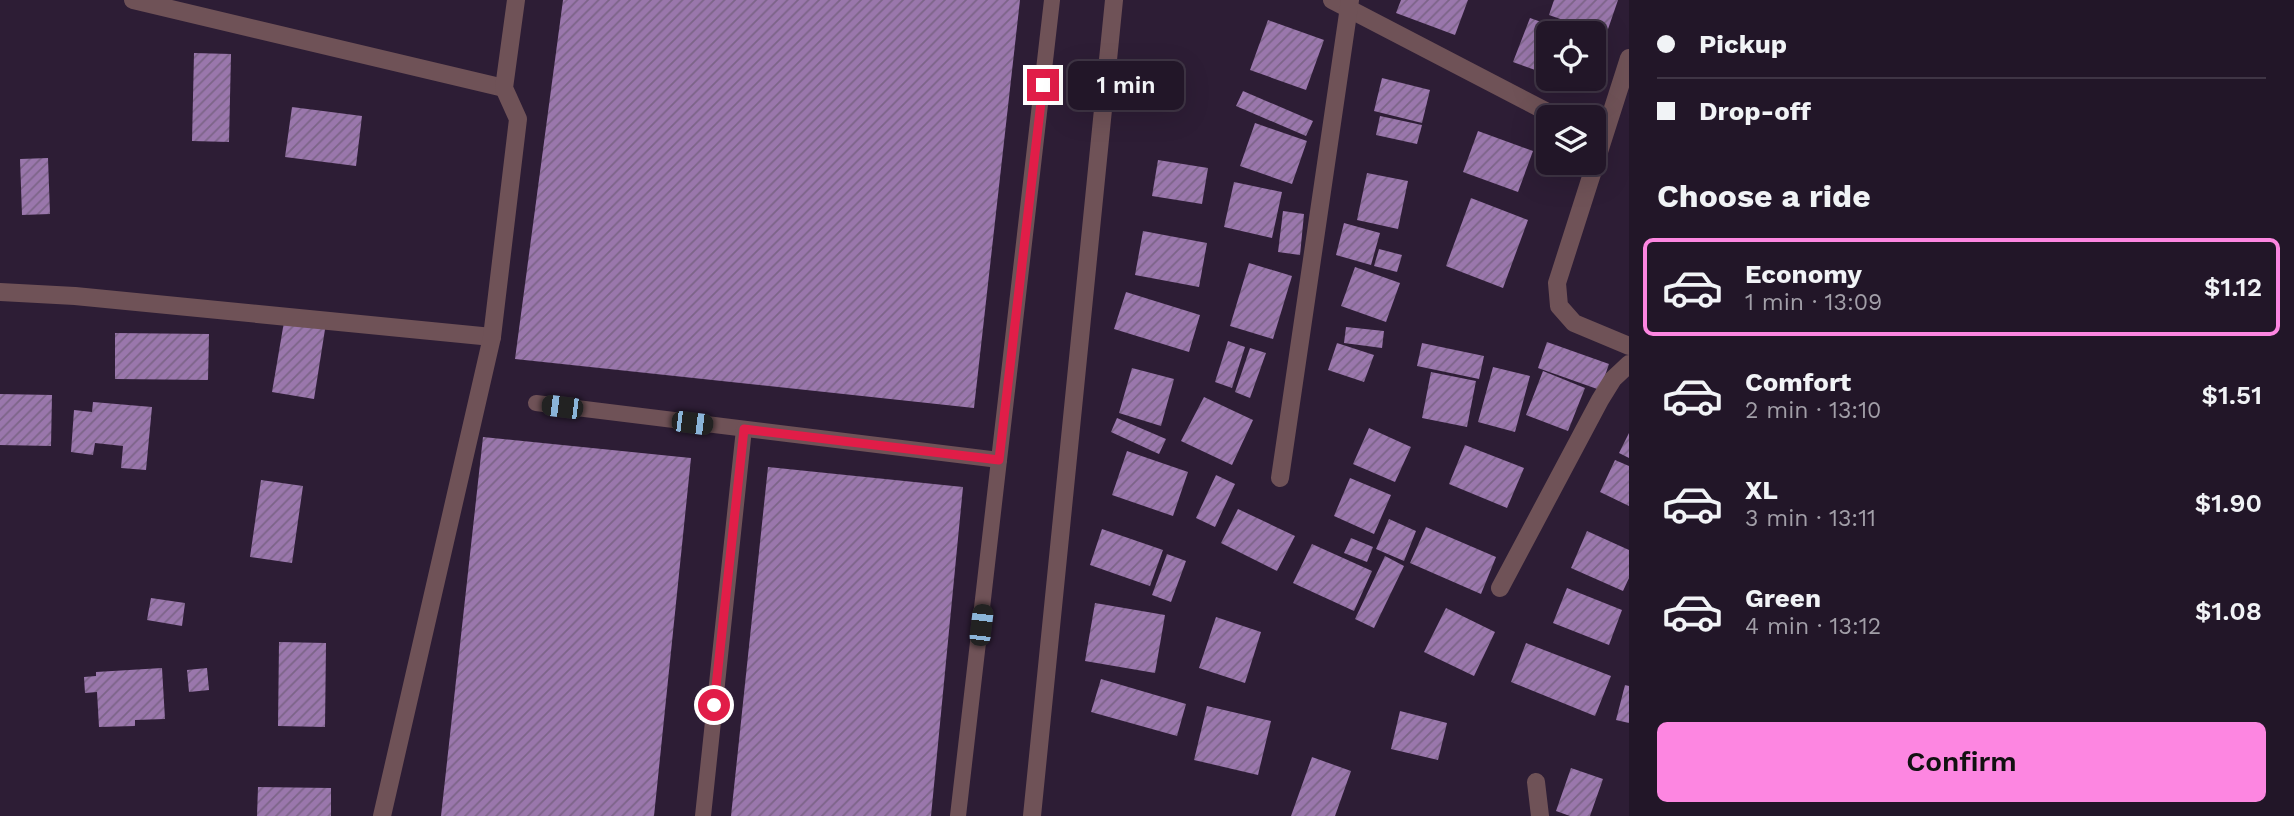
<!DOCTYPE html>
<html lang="en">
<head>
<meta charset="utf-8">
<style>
  body { margin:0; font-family:"Work Sans",sans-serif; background:#2a1f30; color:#f1f3f6; height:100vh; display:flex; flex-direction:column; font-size:26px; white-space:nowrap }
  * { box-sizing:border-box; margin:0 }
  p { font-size:23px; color:#a29fa8 }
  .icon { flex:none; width:38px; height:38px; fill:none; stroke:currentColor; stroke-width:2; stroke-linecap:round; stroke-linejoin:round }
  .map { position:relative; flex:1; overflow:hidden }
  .sheet { display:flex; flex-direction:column; background:#221628; width:665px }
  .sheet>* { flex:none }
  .banner { display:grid; align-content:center; height:154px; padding:0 28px; background:#221628 }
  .controls { position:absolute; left:1536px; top:21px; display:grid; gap:14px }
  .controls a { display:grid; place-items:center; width:70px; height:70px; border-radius:10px; background:#221628; box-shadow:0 7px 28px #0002,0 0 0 2px #3f3545; font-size:35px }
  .end { position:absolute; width:32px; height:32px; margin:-16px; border:9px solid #e11d48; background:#fff; box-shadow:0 0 0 4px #fff }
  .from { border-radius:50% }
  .bubble { position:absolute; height:49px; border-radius:10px; background:#221628; box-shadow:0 7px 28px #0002,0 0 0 2px #3f3545; font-size:23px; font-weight:600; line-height:49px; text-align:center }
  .car { position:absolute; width:21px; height:42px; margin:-21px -10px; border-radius:9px; box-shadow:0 0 5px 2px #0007; background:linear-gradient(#222 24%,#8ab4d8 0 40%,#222 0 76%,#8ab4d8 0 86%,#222 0) }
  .banner b { display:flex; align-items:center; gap:24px; height:66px; font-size:26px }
  .banner b+b { border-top:2px solid #3f3545 }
  .banner i { width:18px; height:18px; background:#f1f3f6 }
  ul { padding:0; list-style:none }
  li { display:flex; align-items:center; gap:21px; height:98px; margin:0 14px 10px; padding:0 14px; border:4px solid transparent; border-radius:10px }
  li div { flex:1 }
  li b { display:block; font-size:26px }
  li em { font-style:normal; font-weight:600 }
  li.selected { border-color:#fd86e1 }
  li>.icon { width:63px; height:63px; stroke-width:1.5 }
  h2 { padding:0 28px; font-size:32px; line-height:84px }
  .button { display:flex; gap:14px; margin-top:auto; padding:14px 28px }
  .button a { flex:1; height:80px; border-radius:10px; background:#fd86e1; color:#111; font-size:28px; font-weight:600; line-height:80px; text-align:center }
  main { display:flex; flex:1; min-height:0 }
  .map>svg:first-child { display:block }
</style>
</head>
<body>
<main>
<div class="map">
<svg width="1629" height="816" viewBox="0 0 1629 816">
  <defs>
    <pattern id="building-hatch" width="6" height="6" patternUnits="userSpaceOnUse" patternTransform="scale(1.75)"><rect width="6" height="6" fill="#9a77ac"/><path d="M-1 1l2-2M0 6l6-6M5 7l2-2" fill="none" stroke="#7c6488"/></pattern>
  </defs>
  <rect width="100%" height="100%" fill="#2d1d35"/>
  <g fill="url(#building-hatch)">
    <polygon points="563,0 1020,0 974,408 515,359"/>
    <polygon points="1401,0 1468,0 1455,35 1396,13"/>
    <polygon points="1554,0 1618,0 1606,35 1549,15"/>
    <polygon points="1530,18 1572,33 1549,33 1549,75 1513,62"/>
    <polygon points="1268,20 1324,40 1306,90 1250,70"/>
    <polygon points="194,53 231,54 229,142 192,141"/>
    <polygon points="1382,78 1430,90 1422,123 1374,111"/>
    <polygon points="1243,91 1313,121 1306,136 1236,106"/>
    <polygon points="292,107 362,116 356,166 285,157"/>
    <polygon points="1380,116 1422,125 1417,144 1376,135"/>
    <polygon points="1255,123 1307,141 1292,184 1240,166"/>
    <polygon points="1478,131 1533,151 1518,192 1463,172"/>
    <polygon points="48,158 50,214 22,215 20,159"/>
    <polygon points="1158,160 1208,168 1202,204 1152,196"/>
    <polygon points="1367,173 1408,181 1398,229 1357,220"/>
    <polygon points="1234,182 1282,192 1272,238 1224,227"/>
    <polygon points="1471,198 1528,220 1503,288 1446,266"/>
    <polygon points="1283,211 1304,214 1300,255 1278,252"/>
    <polygon points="1344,223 1380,233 1371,265 1336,255"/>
    <polygon points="1143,231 1207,243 1199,287 1135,275"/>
    <polygon points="1379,249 1402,255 1397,272 1374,266"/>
    <polygon points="1249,263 1292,276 1273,339 1230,326"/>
    <polygon points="1355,267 1400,283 1386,322 1341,306"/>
    <polygon points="1126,292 1200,315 1189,352 1114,329"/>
    <polygon points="285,316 326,323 314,399 272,392"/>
    <polygon points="1346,327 1384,331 1382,348 1344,343"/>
    <polygon points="115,333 209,334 208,380 115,379"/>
    <polygon points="1228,341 1245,347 1232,388 1215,382"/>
    <polygon points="1547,342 1609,364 1600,390 1538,368"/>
    <polygon points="1337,343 1374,355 1364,382 1328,370"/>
    <polygon points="1422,343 1484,356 1479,379 1417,366"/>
    <polygon points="1250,348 1266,353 1250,398 1235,392"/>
    <polygon points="1493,367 1530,376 1515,432 1478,422"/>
    <polygon points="1132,368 1174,379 1161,426 1119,413"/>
    <polygon points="1543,371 1585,388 1568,431 1526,415"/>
    <polygon points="1431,372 1476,381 1467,427 1422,418"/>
    <polygon points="0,394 52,395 51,446 0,445"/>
    <polygon points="1204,397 1253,420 1232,465 1181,441"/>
    <polygon points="93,402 152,407 146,470 121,468 123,446 95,443 93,455 71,452 74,410 92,412"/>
    <polygon points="1117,418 1166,439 1159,454 1111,432"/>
    <polygon points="1369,428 1411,447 1395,482 1353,464"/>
    <polygon points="1629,433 1629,458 1619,453"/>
    <polygon points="483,437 691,458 654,816 441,816"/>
    <polygon points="1465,445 1524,468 1507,508 1449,484"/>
    <polygon points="1127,451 1188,472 1173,516 1112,495"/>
    <polygon points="1615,460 1629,466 1629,506 1600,492"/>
    <polygon points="768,467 963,487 931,816 731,816"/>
    <polygon points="1216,475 1235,484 1215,527 1196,518"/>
    <polygon points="1350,478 1391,495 1374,534 1334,516"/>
    <polygon points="261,480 303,486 292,563 250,557"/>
    <polygon points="1238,509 1295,536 1277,571 1221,543"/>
    <polygon points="1389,519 1416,531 1404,561 1376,549"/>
    <polygon points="1426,527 1496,557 1481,594 1410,563"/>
    <polygon points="1102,529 1163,550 1150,586 1090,565"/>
    <polygon points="1587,531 1629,550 1629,578 1623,591 1571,568"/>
    <polygon points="1351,538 1373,547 1367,562 1344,553"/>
    <polygon points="1312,544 1372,571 1354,611 1293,583"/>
    <polygon points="1167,554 1186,561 1171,602 1152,595"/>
    <polygon points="1385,556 1404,566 1374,628 1355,619"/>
    <polygon points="1567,588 1622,610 1609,645 1553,623"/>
    <polygon points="151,598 185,603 182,626 147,620"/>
    <polygon points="1095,603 1165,615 1155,673 1085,661"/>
    <polygon points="1446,608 1495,632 1474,676 1424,652"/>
    <polygon points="1216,617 1261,632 1245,683 1199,668"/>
    <polygon points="279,642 326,643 325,727 278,726"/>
    <polygon points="1526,643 1611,676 1595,716 1511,682"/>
    <polygon points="162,668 165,719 135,720 135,726 99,727 97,692 85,693 84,677 96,676 96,672"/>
    <polygon points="207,668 209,690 189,692 187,670"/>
    <polygon points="1101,679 1186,704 1177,736 1091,712"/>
    <polygon points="1625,685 1629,686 1629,723 1616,720"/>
    <polygon points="1207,706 1271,721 1258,775 1194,760"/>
    <polygon points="1400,711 1447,723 1438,760 1391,749"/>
    <polygon points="1312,757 1351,771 1335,816 1291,816"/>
    <polygon points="1571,768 1603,779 1590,816 1570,816 1556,811"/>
    <polygon points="258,787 331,788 331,816 257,816"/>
  </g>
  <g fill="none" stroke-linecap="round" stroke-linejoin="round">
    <g stroke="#6f5257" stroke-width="16">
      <polyline points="536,403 999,460"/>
      <polyline points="703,816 744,429"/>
      <polyline points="958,816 1052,0"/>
    </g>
    <g stroke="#6f5257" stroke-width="18">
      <polyline points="133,0 504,88"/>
      <polyline points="1332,0 1557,117"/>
      <polyline points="1629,58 1557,283 1559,306 1574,323 1629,346"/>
      <polyline points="0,292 75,296 492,337"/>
      <polyline points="1280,478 1350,0"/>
      <polyline points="1500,588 1600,400 1613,379 1629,364"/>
      <polyline points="1536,782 1540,816"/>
      <polyline points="382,816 492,337 518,119 504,88 516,0"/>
      <polyline points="1032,816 1114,0"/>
    </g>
  </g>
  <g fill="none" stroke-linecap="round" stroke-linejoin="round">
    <polyline stroke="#e11d48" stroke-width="9" points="714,705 744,429 999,460 1043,85"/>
  </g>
</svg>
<div class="controls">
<a><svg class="icon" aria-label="locate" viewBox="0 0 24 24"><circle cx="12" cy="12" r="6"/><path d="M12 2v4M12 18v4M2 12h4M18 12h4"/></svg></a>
<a><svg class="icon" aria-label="layers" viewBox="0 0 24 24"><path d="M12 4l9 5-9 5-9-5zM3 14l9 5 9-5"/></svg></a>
</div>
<i class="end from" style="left:714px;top:705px"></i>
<i class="end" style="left:1043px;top:85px"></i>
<div class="bubble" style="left:1068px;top:61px;width:116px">1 min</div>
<i class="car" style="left:562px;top:407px;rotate:277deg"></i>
<i class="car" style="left:692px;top:423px;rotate:97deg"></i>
<i class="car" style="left:981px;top:625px;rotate:7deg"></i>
</div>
<section class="sheet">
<div class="banner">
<b><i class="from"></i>Pickup</b>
<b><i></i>Drop-off</b>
</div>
<h2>Choose a ride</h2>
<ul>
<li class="selected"><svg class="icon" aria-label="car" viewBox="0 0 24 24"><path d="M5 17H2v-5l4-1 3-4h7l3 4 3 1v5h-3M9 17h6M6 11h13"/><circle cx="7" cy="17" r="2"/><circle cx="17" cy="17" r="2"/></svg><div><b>Economy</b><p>1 min · 13:09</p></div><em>$1.12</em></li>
<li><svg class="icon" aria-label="car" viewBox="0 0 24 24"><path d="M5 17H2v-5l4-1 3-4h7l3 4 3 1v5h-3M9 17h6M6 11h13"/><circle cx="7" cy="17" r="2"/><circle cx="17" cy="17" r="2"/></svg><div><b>Comfort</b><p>2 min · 13:10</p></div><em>$1.51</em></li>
<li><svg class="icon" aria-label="car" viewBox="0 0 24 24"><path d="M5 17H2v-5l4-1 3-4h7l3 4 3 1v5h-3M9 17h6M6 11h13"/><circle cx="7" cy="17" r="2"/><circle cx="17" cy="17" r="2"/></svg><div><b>XL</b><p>3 min · 13:11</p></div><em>$1.90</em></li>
<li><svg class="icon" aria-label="car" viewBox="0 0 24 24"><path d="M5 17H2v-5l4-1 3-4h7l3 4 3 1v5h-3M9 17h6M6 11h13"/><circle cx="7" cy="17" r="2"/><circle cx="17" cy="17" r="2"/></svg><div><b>Green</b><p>4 min · 13:12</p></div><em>$1.08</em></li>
</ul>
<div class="button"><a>Confirm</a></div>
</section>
</main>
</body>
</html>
